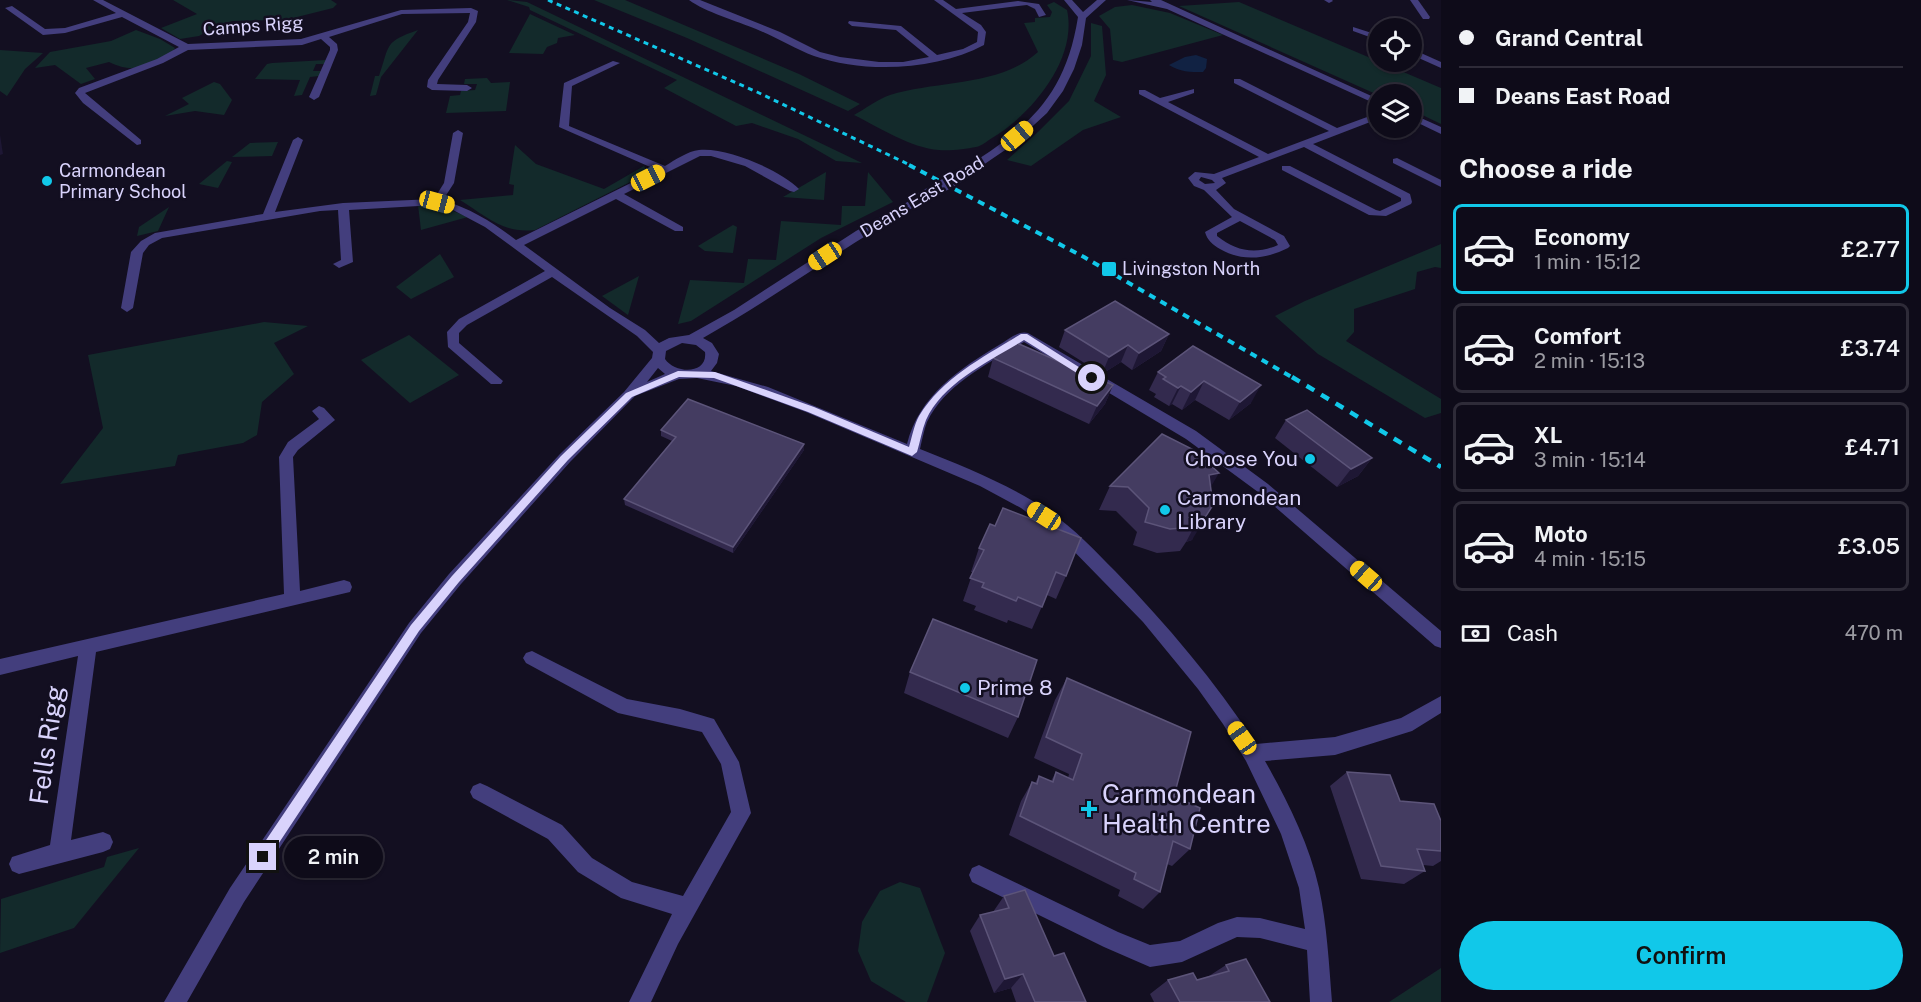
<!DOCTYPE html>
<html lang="en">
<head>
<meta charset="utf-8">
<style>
  body { margin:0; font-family:"Public Sans",sans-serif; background:#171422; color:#f1f3f6; height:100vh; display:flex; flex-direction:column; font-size:22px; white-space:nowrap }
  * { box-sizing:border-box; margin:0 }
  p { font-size:20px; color:#9b9ba2 }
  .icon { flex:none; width:33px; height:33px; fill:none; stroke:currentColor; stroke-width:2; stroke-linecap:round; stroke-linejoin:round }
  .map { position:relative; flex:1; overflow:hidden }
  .side { display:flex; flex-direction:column; background:#0e0b19; width:480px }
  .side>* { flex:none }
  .guide { display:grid; align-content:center; height:132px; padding:0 18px; background:#0e0b19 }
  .tools { position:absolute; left:1368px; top:18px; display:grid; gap:12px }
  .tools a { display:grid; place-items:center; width:54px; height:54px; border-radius:50%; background:#0e0b19; box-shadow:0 2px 4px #0004,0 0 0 2px #2e2b38; font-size:30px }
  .end { position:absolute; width:27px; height:27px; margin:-14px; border:8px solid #d9d3fc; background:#111; box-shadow:0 0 0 3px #111 }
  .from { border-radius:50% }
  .bubble { position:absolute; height:42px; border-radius:21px; background:#0e0b19; box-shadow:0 2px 4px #0004,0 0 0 2px #2e2b38; font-size:20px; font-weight:600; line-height:42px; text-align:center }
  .car { position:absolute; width:18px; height:36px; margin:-18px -9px; border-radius:8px; box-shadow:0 0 4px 2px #0007; background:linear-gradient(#f5c518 24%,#345 0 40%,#f5c518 0 76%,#345 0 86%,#f5c518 0) }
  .guide b { display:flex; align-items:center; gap:21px; height:57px; font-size:22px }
  .guide b+b { border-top:2px solid #2e2b38 }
  .guide i { width:15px; height:15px; background:#f1f3f6 }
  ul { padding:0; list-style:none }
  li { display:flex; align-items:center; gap:18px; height:90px; margin:0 12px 9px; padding:0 6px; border:3px solid #2e2b38; border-radius:9px }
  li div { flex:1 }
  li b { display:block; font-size:22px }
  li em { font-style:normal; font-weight:600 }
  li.active { border-color:#11c8e9 }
  li>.icon { width:54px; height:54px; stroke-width:1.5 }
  h2 { padding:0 18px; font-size:27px; line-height:72px }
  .pay { display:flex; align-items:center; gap:15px; height:66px; padding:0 18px; font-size:22px }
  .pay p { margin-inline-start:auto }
  .cta { display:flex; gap:12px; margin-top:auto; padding:12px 18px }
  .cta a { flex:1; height:69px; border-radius:36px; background:#11c8e9; color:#111; font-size:24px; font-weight:600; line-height:69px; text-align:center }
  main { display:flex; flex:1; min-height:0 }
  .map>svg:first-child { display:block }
</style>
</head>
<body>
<main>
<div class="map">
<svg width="1441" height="1002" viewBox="0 0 1441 1002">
  <rect width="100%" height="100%" fill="#130f21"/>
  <g fill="#132a2b">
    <polygon points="173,0 331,0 337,4 333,8 285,20 233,21 218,25 199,36 180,39 161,28 197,14"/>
    <polygon points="507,0 527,2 862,163 836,161 798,139 752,123 736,126 664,88 677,80 530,10 529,7"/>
    <polygon points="594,0 625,0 799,74 860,104 848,111 687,38"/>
    <path d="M1054,2L1067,10C1078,59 1031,115 992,138C987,141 982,146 976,147C966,149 950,151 939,150C911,148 878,127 854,115C865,109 878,99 890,95C938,80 999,87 1038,52L1024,23L1035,22V18L1050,17L1052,12L1047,5Z"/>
    <polygon points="1239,2 1441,88 1441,124 1412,110 1412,94 1378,95 1179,6"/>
    <polygon points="1132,5 1170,13 1223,35 1122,62 1113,60 1110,29 1099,16 1115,7"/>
    <polygon points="530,14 575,35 558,38 557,43 547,47 543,54 509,53"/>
    <polygon points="1091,23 1102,26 1106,75 1094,101 1121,117 1083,130 1031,166 1007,160 1039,131 1069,101 1091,56"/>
    <path d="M136,30L160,39L175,48L172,52C147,65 136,75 109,62L86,68L95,79L81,84L55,65L35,68L50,52L111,41Z"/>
    <path d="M418,30L381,77L376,95L370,96L375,76H379C390,44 384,42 418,30Z"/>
    <polygon points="0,50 43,53 25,69 7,96 0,91"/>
    <polygon points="326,60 325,64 316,64 313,71 322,71 319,76 310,77 302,95 294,96 300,80 255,79 267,64 272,63"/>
    <polygon points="487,78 491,83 510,82 506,111 446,113 450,96 460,95 461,91 475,90 477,84 464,84 465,79"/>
    <polygon points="214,82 220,84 232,100 224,115 195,111 165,116 189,104 182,98"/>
    <polygon points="278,142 272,156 232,157 250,143"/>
    <path d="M515,145L536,164L604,189L644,166L647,171L644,175L535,230C503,234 486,216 460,200L513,195L514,185L509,184Z"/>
    <polygon points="227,161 232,162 218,188 199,184"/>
    <polygon points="826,172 824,200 783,197"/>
    <polygon points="868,172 893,202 821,238 691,321 678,324 690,280 744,283 748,259 776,260 781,221 841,225 842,206 865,206"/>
    <polygon points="418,205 453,211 468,217 421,230"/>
    <polygon points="169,207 158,231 137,236 139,227"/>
    <polygon points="733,225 737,227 733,253 705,251 698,246"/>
    <polygon points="1441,244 1441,268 1435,267 1417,272 1415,289 1354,309 1354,332 1346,341 1441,399 1441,413 1425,418 1318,354 1275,316 1305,301"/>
    <polygon points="440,254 454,277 411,299 396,287"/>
    <polygon points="639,276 628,315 602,296"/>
    <polygon points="264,322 308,326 274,343 294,374 262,402 257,435 243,443 178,455 175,466 60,484 103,428 88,355"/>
    <polygon points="409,335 459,375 410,403 361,360"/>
    <polygon points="139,848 74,928 0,953 1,899 104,867 107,857"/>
    <polygon points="900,882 920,888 945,953 927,1002 906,1002 871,981 858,951 862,922 880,891"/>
    <polygon points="1441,968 1441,1002 1389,1002"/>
  </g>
  <path fill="#112243" d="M1196,55L1207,59L1206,68L1203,72C1190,72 1180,72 1169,65L1185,57Z"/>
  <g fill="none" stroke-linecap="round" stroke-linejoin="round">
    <g fill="#433e7d" fill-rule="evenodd">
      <polygon points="93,0 103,0 188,44 301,39 401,10 471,8 478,11 476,22 438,80 437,84 467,85 472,88 467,91 432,90 427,87 428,80 468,22 470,13 402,14 329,37 337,44 338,50 319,97 314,100 309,97 330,50 330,47 321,39 302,45 188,50 163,63 85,93 141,140 141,144 137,145 83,103 75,93 79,88 157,59 179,47 122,17 65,33 43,35 5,8 12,6 45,29 65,28 116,13"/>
      <path d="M689,0H700L780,32L820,52L840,57L879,62H903L929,57L896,30L852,26L848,23L849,21L901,26L937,55L963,49L977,42L978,32L934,0H943L956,9L1018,1L1039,4L1046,15L1039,17L1035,9L1027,5L962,13L981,25L986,32L984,45C937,70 865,74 814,56C795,49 776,37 756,29C737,21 705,12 689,0Z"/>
      <path d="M1064,0H1072L1083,12L1097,0H1106L1086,18L1082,45L1074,69L1063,91L1047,113L1011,146L967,176H959V172C1026,129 1065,99 1078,17Z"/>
      <polygon points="1127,0 1152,2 1150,0 1161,0 1378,99 1378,105 1167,9"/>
      <polygon points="1324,0 1332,0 1333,1 1329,3"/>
      <polygon points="1410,0 1418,0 1430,17 1429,19 1423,19"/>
      <polygon points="1353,27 1378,35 1378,40 1353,31"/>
      <polygon points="1412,49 1441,62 1441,68 1412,55"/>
      <path d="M613,61L620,63L572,86L569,126L665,166C675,160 688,151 699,150C727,147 780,170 799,189L794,192L790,191L745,166L711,156H700L624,194L683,227V231H675L616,199L524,245L610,308L645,330L659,343L669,338L689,335L734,310L856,231L911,200H919V204C845,246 777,296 703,338L712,343L719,354L717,363L711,371L768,387L907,444C919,396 959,369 999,345C1008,340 1018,330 1028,333L1196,431L1268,484L1441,631V648L1435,646L1258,492L1186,439L1024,342C991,362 945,384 927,422C924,430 922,440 920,449C965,467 1011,485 1051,513C1075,529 1095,551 1115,571C1167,625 1215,681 1256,744L1335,737L1401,718L1441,696V713L1412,731L1335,755L1265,761C1287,800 1309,843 1319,888C1327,925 1329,964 1332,1002H1310L1307,950L1260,938L1237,937L1182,962L1150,967L1104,947L972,882L969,875L972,868L979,865L1118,932L1150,945L1180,941L1218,923L1237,917L1260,918L1305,929L1299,888L1281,834L1246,761L1223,724L1198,689L1143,622L1060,537L1021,508L980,486L806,412L736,386L697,378L679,379L635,396L570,462L461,584L421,633L244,902L187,1002H164L230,888L409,623L449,574L560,454L624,392L652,358L653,352L637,336L552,277L467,325L459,333V343L503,381L501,384H491L448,347L447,332L459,319L545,271L485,227L453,210L436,205L349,210L353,262L339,268L333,264L341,260L338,210L320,211L162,238L149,245L143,253L133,308L127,312L121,308L131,252L141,241L155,233L263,214L293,140L298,137L303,140L275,212L343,203L434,199L444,183L453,133L458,130L463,133L454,183L443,200C471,209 494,223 516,240L657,170L559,127L564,83ZM682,343L696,345L705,352C708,375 675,374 665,359L666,351ZM658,368L665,374L647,382Z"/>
      <path d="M1234,79H1240L1337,128L1378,113V119L1313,144L1410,194L1412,202L1411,204L1386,216L1369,215L1282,170V166H1290L1376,210L1380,211L1401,201V198L1304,147L1222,178L1226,183L1216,190L1234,209L1284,236L1290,246L1288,248C1266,259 1242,262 1220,249C1213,245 1207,240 1205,232L1232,217L1204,190L1194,186L1188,178L1195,172L1214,174L1259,157L1139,94V90H1145L1160,98L1194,89V93L1168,102L1268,154L1329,131L1234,83ZM1201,177L1212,180L1215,183L1205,184L1199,180ZM1240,221L1275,240L1278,245C1255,255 1236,251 1217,236V233Z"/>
      <polygon points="1412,114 1441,127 1441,134 1412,120"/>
      <polygon points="1397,158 1441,180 1441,187 1393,163 1393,159"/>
      <polygon points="319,406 324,408 335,420 298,450 293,457 300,591 344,580 350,582 352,587 350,592 96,652 71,840 103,832 110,835 113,842 110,849 103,852 19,874 12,871 9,864 12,857 50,845 78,656 0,675 0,659 284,594 279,457 288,442 319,419 312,411"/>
      <polygon points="532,651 627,699 680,709 714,719 739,762 751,813 678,944 651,1002 629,1002 672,914 621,898 578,872 548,839 473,798 470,792 473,786 480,783 487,786 562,825 592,858 632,882 683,896 731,812 721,764 702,732 618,713 526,663 523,658 526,653"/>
    </g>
    <polyline stroke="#11c8e9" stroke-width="3" stroke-dasharray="5 4.5" stroke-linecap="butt" points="548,0 757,92 912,166"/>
    <polyline stroke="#11c8e9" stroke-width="4" stroke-dasharray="7 6" stroke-linecap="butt" points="909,165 1084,257 1295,379"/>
    <polyline stroke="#11c8e9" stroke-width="4.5" stroke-dasharray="9 8" stroke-linecap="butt" points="1292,377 1441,467"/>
    <polyline stroke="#433e7d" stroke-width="12" points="915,202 963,174"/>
  </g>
  <g fill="#332a4e">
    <polygon points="1065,330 1169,334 1161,351 1132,370 1121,362 1102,374 1059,347"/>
    <polygon points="1193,346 1251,403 1229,420 1195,400 1182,410 1172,404 1169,406 1154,397 1156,394 1149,390 1158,372"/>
    <polygon points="993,358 1113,385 1105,404 1089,424 988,377"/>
    <polygon points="1286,420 1372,458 1358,476 1337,487 1275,438"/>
    <polygon points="661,430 804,444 804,450 733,553 625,505 624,499 672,441 661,436"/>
    <polygon points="1110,486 1211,488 1192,540 1186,542 1180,551 1157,553 1133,545 1137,532 1116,511 1099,510"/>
    <polygon points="990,524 1066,576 1056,599 1047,595 1032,629 1008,620 1007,623 974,610 976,606 963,601 973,572 971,572 979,548"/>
    <polygon points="910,672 1018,717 1008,738 904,693"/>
    <polygon points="1067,678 1174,796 1190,849 1172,866 1167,864 1160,892 1143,909 1118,896 1120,890 1009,835 1021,801 1032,782 1035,783 1039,776 1051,781 1056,772 1068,778 1069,774 1034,758 1055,700"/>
    <polygon points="1347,772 1400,801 1441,821 1441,861 1433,866 1423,865 1425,871 1404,884 1361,879 1330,786"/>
    <polygon points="1004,896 1054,956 1086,1002 1016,1002 1011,988 994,993 970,931 980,915 993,912"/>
    <polygon points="1226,965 1270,1002 1154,1002 1150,994 1168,980 1197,980 1209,976"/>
  </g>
  <g fill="#1e1734">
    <polygon points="0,135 3,154 0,155"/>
    <polygon points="1169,334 1161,351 1132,370 1139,353"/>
    <polygon points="1128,345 1121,362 1102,374 1109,357"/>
    <polygon points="1204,381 1195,400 1182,410 1191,392"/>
    <polygon points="1113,385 1105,404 1089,424 1097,406"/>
    <polygon points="1261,385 1251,403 1229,420 1240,402"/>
    <polygon points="1181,386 1172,404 1169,406 1178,388"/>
    <polygon points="804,444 804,450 733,553 733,547"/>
    <polygon points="1372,458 1358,476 1337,487 1351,469"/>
    <polygon points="1219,473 1205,497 1209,475"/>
    <polygon points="1213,505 1192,540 1186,542 1194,527 1190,523"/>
    <polygon points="1023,974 1011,988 994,993 1005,979"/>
  </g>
  <g fill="#443c61" stroke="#5c5479" stroke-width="1.5">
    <polygon points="1115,301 1169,334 1139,353 1128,345 1109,357 1065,330"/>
    <polygon points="1010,340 1113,385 1097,406 993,358"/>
    <polygon points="1193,346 1261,385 1240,402 1204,381 1191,392 1181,386 1178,388 1163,379 1166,377 1158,372"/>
    <polygon points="688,399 804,444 733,547 624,499 676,437 661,430"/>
    <polygon points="1307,410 1372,458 1351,469 1286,420"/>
    <polygon points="1162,434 1194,450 1219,473 1209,475 1213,505 1206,516 1190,523 1194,527 1170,529 1145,522 1149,508 1128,487 1110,486"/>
    <polygon points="1003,508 1081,538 1066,576 1056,572 1042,607 1018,597 1016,601 982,587 984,583 970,578 984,550 979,548 990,524 995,526"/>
    <polygon points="933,619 1037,660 1018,717 910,672"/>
    <polygon points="1067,678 1191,732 1174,796 1200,808 1190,849 1173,841 1160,892 1134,879 1136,873 1020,816 1032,782 1037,784 1039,776 1053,782 1056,772 1073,780 1082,754 1046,737"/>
    <polygon points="1347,772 1390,775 1400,801 1434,804 1441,821 1441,851 1417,849 1425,871 1381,866"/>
    <polygon points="1025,890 1054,956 1064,953 1086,1002 1035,1002 1023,974 1005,979 980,915 1009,908 1004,896"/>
    <polygon points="1246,959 1270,1002 1180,1002 1168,980 1193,973 1197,980 1229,971 1226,965"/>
  </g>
  <path fill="#d9d3fc" d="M1021,334H1027L1096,378L1088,380L1024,340C990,361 943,382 926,420C922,430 920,442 917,452L912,456L808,412L714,378L679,377L632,397L568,460L459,582L419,631L267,861L263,863L258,861L256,857L258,852L411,625L452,576L561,456L626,393L678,371L715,372L814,407L909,447C912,437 914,425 919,416C943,377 984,357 1021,334Z"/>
  <g fill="#11c8e9" stroke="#130f21" stroke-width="2">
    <circle cx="47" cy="181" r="6"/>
    <rect x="1101" y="261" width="16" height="16" rx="3"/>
    <circle cx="1310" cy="459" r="6"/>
    <circle cx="1165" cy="510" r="6"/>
    <circle cx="965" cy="688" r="6"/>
    <path d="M1086 800h6v6h6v6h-6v6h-6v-6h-6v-6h6z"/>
  </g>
  <g text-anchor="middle" stroke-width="5" stroke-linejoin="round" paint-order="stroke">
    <g font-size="18" fill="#d9d3fc" stroke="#130f21">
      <text transform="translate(253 26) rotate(-4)" y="6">Camps Rigg</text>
      <text transform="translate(922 197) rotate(-31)" y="6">Deans East Road</text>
    </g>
    <g font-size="18" fill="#d9d3fc" stroke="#130f21" text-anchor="start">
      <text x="59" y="177">Carmondean<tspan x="59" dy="21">Primary School</tspan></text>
      <text x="1122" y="275">Livingston North</text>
    </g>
    <g font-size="21" fill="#d9d3fc" stroke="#130f21" text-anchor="start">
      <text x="1298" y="466" text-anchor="end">Choose You</text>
      <text x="1177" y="505">Carmondean<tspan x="1177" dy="24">Library</tspan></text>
      <text x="977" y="695">Prime 8</text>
    </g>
    <g font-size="26" fill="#d9d3fc" stroke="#130f21">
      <text transform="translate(47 745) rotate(-82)" y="9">Fells Rigg</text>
    </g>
    <g font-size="26" fill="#d9d3fc" stroke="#130f21" text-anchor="start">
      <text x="1102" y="803">Carmondean<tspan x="1102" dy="30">Health Centre</tspan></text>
    </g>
  </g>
</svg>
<div class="tools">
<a><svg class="icon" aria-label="locate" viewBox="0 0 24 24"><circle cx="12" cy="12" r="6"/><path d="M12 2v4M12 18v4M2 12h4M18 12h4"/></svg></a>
<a><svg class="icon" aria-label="layers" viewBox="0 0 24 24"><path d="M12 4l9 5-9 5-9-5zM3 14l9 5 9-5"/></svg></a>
</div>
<i class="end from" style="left:1092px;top:378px"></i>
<i class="end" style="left:263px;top:857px"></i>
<div class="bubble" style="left:284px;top:836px;width:99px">2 min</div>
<i class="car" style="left:1017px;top:136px;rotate:50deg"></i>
<i class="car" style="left:648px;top:178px;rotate:63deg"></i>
<i class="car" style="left:437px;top:202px;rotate:105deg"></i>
<i class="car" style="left:825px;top:256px;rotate:237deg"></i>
<i class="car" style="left:1044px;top:516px;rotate:302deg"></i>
<i class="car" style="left:1366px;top:576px;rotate:311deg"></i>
<i class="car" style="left:1242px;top:738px;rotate:325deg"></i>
</div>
<section class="side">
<div class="guide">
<b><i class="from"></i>Grand Central</b>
<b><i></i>Deans East Road</b>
</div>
<h2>Choose a ride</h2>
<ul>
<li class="active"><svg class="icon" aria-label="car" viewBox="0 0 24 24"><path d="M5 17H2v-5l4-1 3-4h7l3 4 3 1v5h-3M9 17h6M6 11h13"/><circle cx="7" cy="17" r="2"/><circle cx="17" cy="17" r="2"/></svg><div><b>Economy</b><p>1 min · 15:12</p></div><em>£2.77</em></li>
<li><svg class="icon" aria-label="car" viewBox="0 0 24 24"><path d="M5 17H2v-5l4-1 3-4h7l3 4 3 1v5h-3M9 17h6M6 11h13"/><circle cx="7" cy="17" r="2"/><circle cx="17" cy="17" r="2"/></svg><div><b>Comfort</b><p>2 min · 15:13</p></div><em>£3.74</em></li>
<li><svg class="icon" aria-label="car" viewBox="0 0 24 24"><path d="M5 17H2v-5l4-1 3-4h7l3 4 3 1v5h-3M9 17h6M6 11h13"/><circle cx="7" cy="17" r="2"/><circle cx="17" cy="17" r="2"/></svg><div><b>XL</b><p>3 min · 15:14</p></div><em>£4.71</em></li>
<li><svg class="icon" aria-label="car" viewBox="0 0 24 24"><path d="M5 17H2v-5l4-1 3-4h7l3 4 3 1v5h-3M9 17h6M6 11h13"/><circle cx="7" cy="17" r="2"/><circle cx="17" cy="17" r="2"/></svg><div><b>Moto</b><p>4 min · 15:15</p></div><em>£3.05</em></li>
</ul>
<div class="pay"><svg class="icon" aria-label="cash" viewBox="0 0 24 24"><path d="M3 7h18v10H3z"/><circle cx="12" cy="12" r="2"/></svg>Cash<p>470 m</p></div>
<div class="cta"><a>Confirm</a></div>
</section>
</main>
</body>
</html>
